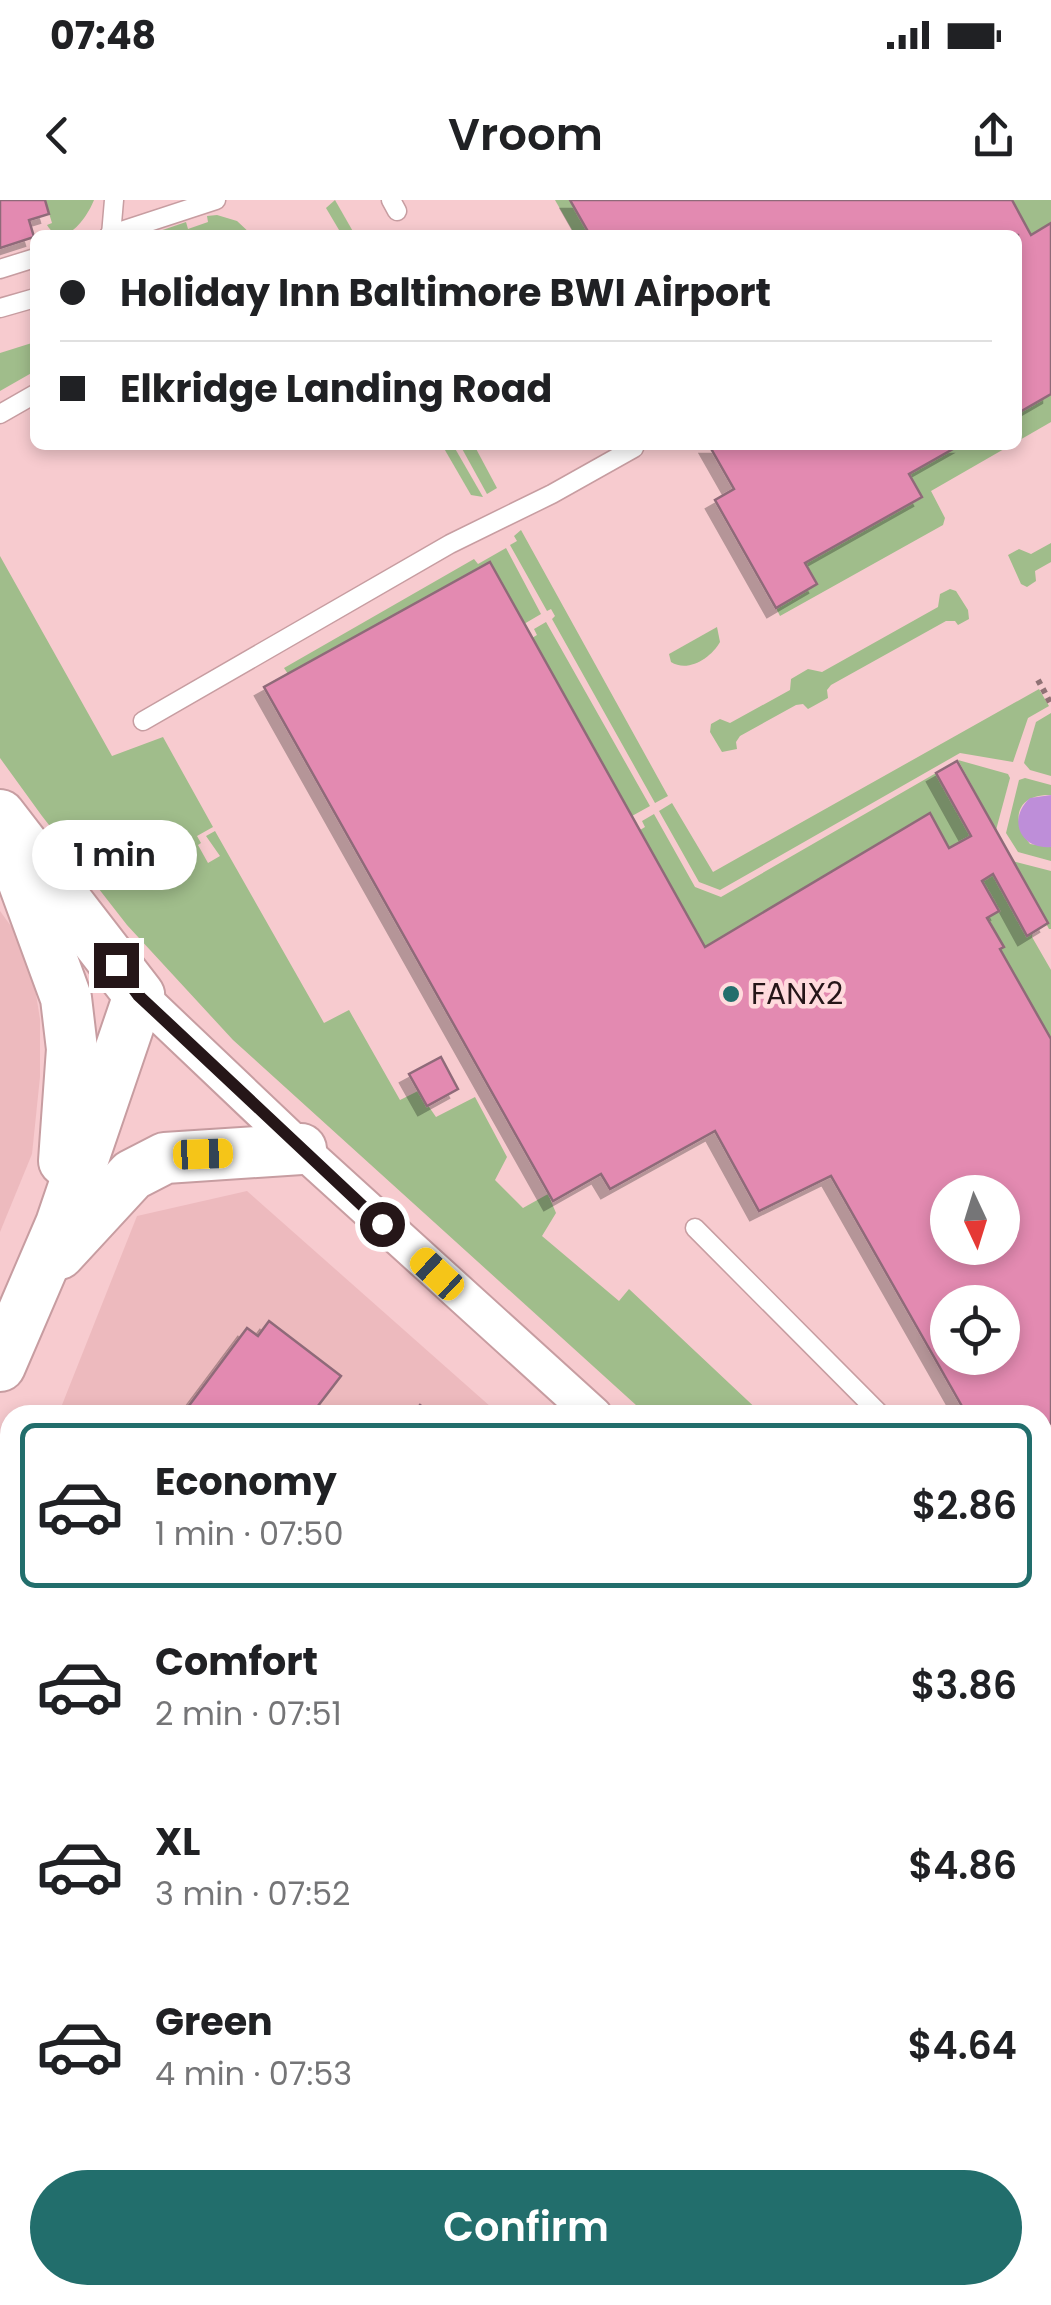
<!DOCTYPE html>
<html lang="en">
<head>
<meta charset="utf-8">
<style>
  body { margin:0; font-family:Poppins,sans-serif; background:#f6f6f6; color:#202124; height:100vh; display:flex; flex-direction:column; font-size:38px; white-space:nowrap }
  * { box-sizing:border-box; margin:0 }
  p { font-size:32px; color:#757577 }
  .icon { flex:none; width:55px; height:55px; fill:none; stroke:currentColor; stroke-width:2; stroke-linecap:round; stroke-linejoin:round }
  .map { position:relative; flex:1; overflow:hidden }
  .side { position:absolute; left:0px; top:1205px; width:1052px; height:900px; display:flex; flex-direction:column; background:#fff; border-radius:30px 30px 0 0; box-shadow:0 5px 15px #0003 }
  .side>* { flex:none }
  .guide { position:absolute; left:30px; top:30px; width:992px; height:220px; border-radius:15px; box-shadow:0 5px 15px #0003; display:grid; align-content:center; height:220px; padding:0 30px; background:#fff }
  .needle { width:65px; rotate:176deg }
  .controls { position:absolute; left:930px; top:975px; display:grid; gap:20px }
  .controls a { display:grid; place-items:center; width:90px; height:90px; border-radius:50%; background:#fff; box-shadow:0 5px 15px #0003; font-size:50px }
  .end { position:absolute; width:45px; height:45px; margin:-22px; border:12px solid #251618; background:#fff; box-shadow:0 0 0 5px #fff }
  .from { border-radius:50% }
  .bubble { position:absolute; height:70px; border-radius:35px; background:#fff; box-shadow:0 5px 15px #0003; font-size:32px; font-weight:600; line-height:70px; text-align:center }
  .car { position:absolute; width:30px; height:60px; margin:-30px -15px; border-radius:12px; box-shadow:0 0 8px 2px #0007; background:linear-gradient(#f5c518 24%,#345 0 40%,#f5c518 0 76%,#345 0 86%,#f5c518 0) }
  .guide b { display:flex; align-items:center; gap:35px; height:95px; font-size:38px }
  .guide b+b { border-top:2px solid #e0e0e0 }
  .guide i { width:25px; height:25px; background:#202124 }
  ul { padding:18px 0 0; list-style:none }
  li { display:flex; align-items:center; gap:30px; height:165px; margin:0 20px 15px; padding:0 10px; border:5px solid transparent; border-radius:15px }
  li div { flex:1 }
  li b { display:block; font-size:38px }
  li em { font-style:normal; font-weight:600 }
  li.current { border-color:#226e6c }
  li>.icon { width:90px; height:90px; stroke-width:1.5 }
  .action { display:flex; gap:20px; margin-top:auto; padding:20px 30px }
  .action a { flex:1; height:115px; border-radius:60px; background:#226e6c; color:#fff; font-size:40px; font-weight:600; line-height:115px; text-align:center }
  .status { display:flex; justify-content:space-between; align-items:center; height:70px; padding:0 50px; background:#fff; direction:ltr }
  .status svg { height:28px; fill:currentColor }
  header { display:flex; justify-content:space-between; align-items:center; height:130px; padding:0 30px; background:#fff; font-size:45px; font-weight:600 }
  .map>svg:first-child { display:block }
</style>
</head>
<body>
<div class="status"><b>07:48</b><svg viewBox="0 0 49 12"><path d="M0 12V9h3v3zM5 12V6h3v6zM10 12V3h3v9zM15 12V0h3v12zM26 1h20v11H26zM47 4h2v5h-2z"/></svg></div>
<header><svg class="icon" aria-label="back" viewBox="0 0 24 24"><path d="M15 5l-7 7 7 7"/></svg>Vroom<svg class="icon" aria-label="share" viewBox="0 0 24 24"><path d="M12 15V3M7 8l5-5 5 5M5 13v7h14v-7"/></svg></header>
<div class="map">
<svg width="1051" height="2105" viewBox="0 0 1051 2105">
  <defs>
    <filter id="shadow"><feDropShadow dx="-9" dy="9" stdDeviation="0" flood-color="#0004"/></filter>
  </defs>
  <rect width="100%" height="100%" fill="#f7cbcf"/>
  <g fill="#edbabe">
    <polygon points="0,711 29,751 40,819 40,877 32,954 0,1032"/>
    <polygon points="247,991 500,1215 58,1215 137,1016"/>
    <polygon points="10,1334 10,2095 1042,2095 1043,1745 1051,1754 1051,2105 0,2105 0,1359"/>
  </g>
  <g fill="#a0bd8b">
    <path d="M45,0H94C87,18 63,52 47,25L52,23Z"/>
    <polygon points="335,0 355,35 342,35 326,8"/>
    <polygon points="555,0 570,0 590,35 575,35"/>
    <polygon points="1012,0 1051,0 1051,23 1031,35"/>
    <polygon points="217,15 237,21 252,35 148,35 186,22 188,29 208,22 207,16"/>
    <polygon points="35,142 35,171 0,191 0,153"/>
    <polygon points="1051,194 1051,222 1018,241 1018,213"/>
    <polygon points="442,245 453,245 483,297 471,295"/>
    <polygon points="460,245 474,245 497,288 487,294"/>
    <polygon points="960,245 1011,245 931,291 945,318 943,325 780,416 776,408 817,384 805,363 922,298 909,274"/>
    <polygon points="521,330 668,596 655,603 552,419 555,416 551,409 547,411 510,345 517,341 514,336"/>
    <polygon points="1051,343 1051,362 1035,371 1036,381 1027,387 1021,384 1008,355 1019,349 1031,354"/>
    <polygon points="506,348 541,414 524,424 489,362 288,474 284,468 474,359 478,364"/>
    <polygon points="0,356 112,556 163,537 213,627 197,636 201,643 198,645 208,663 220,656 206,636 215,631 324,823 349,810 400,900 418,891 436,917 475,897 507,957 495,980 523,1008 548,994 556,1013 542,1036 619,1101 629,1089 763,1215 647,1215 233,840 127,725 42,616 0,558"/>
    <polygon points="950,389 956,391 968,410 969,419 958,425 955,421 946,421 831,485 827,490 828,498 808,509 803,504 796,505 740,536 736,542 737,549 722,552 710,532 711,524 720,519 730,523 790,490 791,479 808,469 822,472 938,407 940,394"/>
    <polygon points="546,422 650,606 632,616 532,438 537,435 534,429"/>
    <path d="M717,427L720,442C711,458 688,473 671,462L669,454Z"/>
    <polygon points="1039,489 1049,506 1028,518 1013,562 960,553 720,690 699,682 659,611 672,603 713,672"/>
    <polygon points="1051,513 1051,576 1030,570 1024,563 1036,522"/>
    <polygon points="958,560 1008,574 1010,578 996,630"/>
    <polygon points="936,573 971,636 949,648 929,613 705,747 640,630 645,627 642,621 654,614 695,687 721,697"/>
    <path d="M1025,578L1051,585V595C1016,594 1010,620 1030,644L1051,647V661L1018,652L1006,633L1019,580Z"/>
    <polygon points="1012,661 1051,671 1051,729 1049,729"/>
    <polygon points="993,674 1026,735 1033,732 1032,737 1051,770 1051,839 1000,749 1003,746 987,718 999,710 982,681"/>
    <polygon points="1042,1561 1051,1570 1051,1619 1043,1610"/>
  </g>
  <path fill="#be8ed9" d="M1051,595V647C1020,650 1007,619 1030,598Z"/>
  <g fill="#e38ab1" stroke="#8f6b79" stroke-width="2.5" fill-rule="evenodd" filter="url(#shadow)">
    <polygon points="0,0 45,0 49,14 29,20 34,37 0,48"/>
    <polygon points="570,0 1012,0 1031,35 1051,23 1051,194 1018,213 1018,35 590,35"/>
    <polygon points="709,245 960,245 909,274 922,297 805,363 817,384 776,408 715,300 734,289"/>
    <path d="M490,362L705,747L930,613L949,648L971,636L936,573L957,561L1048,723L1027,736L993,674L982,681L999,711L987,718L1004,747L1000,749L1051,839V1223L1042,1228V1215H967L831,976L759,1011L715,931L610,989L601,974L553,1001L264,487ZM948,992H1002V1048H948ZM948,1102H1002V1158H948Z"/>
    <polygon points="441,857 458,889 427,906 409,874"/>
    <polygon points="269,1121 341,1176 311,1215 182,1215 247,1128 258,1136"/>
    <polygon points="420,1205 433,1215 412,1215"/>
    <polygon points="0,1928 10,1938 10,2062 0,2052"/>
    <polygon points="42,2095 109,2095 98,2105 51,2105"/>
    <polygon points="741,2095 827,2095 820,2105 733,2105"/>
  </g>
  <g fill="none" stroke-linecap="round" stroke-linejoin="round">
    <g stroke="#c79da1" stroke-width="21">
      <g id="lane">
        <polyline points="391,0 397,11"/>
        <polyline points="109,35 216,0"/>
        <polyline points="111,35 114,0"/>
        <polyline points="0,69 35,58"/>
        <polyline points="0,108 35,98"/>
        <polyline points="0,214 35,194"/>
        <polyline points="143,521 450,344 552,294 634,248"/>
        <polyline points="695,1028 881,1215"/>
        <polyline points="1042,1279 1051,1274"/>
        <polyline points="1042,1350 1051,1358"/>
        <polyline points="1042,1383 1051,1392"/>
        <polyline points="1042,1414 1051,1424"/>
        <polyline points="1042,2077 1051,2066"/>
        <polyline points="1022,2105 1030,2095"/>
      </g>
    </g>
    <g stroke="#c79da1" stroke-width="39">
      <g id="street">
        <polyline points="139,795 301,949 594,1215"/>
        <polyline points="1042,1672 1051,1681"/>
      </g>
    </g>
    <g stroke="#c79da1" stroke-width="54">
      <g id="secondary">
        <polyline points="0,615 139,795 61,1024 0,1166"/>
        <polyline points="14,656 66,798 72,849 64,961"/>
        <polyline points="59,1054 132,975 165,958 301,949"/>
      </g>
    </g>
    <polyline stroke="#907275" stroke-width="6" stroke-dasharray="5 5" stroke-linecap="butt" points="1038,480 1051,504"/>
    <use href="#lane" stroke="#fff" stroke-width="18"/>
    <use href="#street" stroke="#fff" stroke-width="35"/>
    <use href="#secondary" stroke="#fff" stroke-width="50"/>
  </g>
  <g fill="none" stroke-linecap="round" stroke-linejoin="round">
    <polyline stroke="#251618" stroke-width="12" points="116,765 138,795 382,1024"/>
  </g>
  <circle fill="#226e6c" stroke="#ffdbdd" stroke-width="4" cx="731" cy="794" r="10"/>
  <g text-anchor="middle" stroke-width="9" stroke-linejoin="round" paint-order="stroke">
    <g font-size="30" fill="#251618" stroke="#ffdbdd" text-anchor="start">
      <text x="751" y="804">FANX2</text>
    </g>
  </g>
</svg>
<div class="controls">
<a><svg class="needle" viewBox="-14 -14 28 28"><path d="M0-13l5 13h-10z" fill="#e53935"/><path d="M0 13l5-13h-10z" fill="#757577"/></svg></a>
<a><svg class="icon" aria-label="locate" viewBox="0 0 24 24"><circle cx="12" cy="12" r="6"/><path d="M12 2v4M12 18v4M2 12h4M18 12h4"/></svg></a>
</div>
<i class="end from" style="left:382px;top:1024px"></i>
<i class="end" style="left:116px;top:765px"></i>
<div class="bubble" style="left:32px;top:620px;width:165px">1 min</div>
<i class="car" style="left:203px;top:954px;rotate:88deg"></i>
<i class="car" style="left:437px;top:1074px;rotate:313deg"></i>
<div class="guide">
<b><i class="from"></i>Holiday Inn Baltimore BWI Airport</b>
<b><i></i>Elkridge Landing Road</b>
</div>
<section class="side">
<ul>
<li class="current"><svg class="icon" aria-label="car" viewBox="0 0 24 24"><path d="M5 17H2v-5l4-1 3-4h7l3 4 3 1v5h-3M9 17h6M6 11h13"/><circle cx="7" cy="17" r="2"/><circle cx="17" cy="17" r="2"/></svg><div><b>Economy</b><p>1 min · 07:50</p></div><em>$2.86</em></li>
<li><svg class="icon" aria-label="car" viewBox="0 0 24 24"><path d="M5 17H2v-5l4-1 3-4h7l3 4 3 1v5h-3M9 17h6M6 11h13"/><circle cx="7" cy="17" r="2"/><circle cx="17" cy="17" r="2"/></svg><div><b>Comfort</b><p>2 min · 07:51</p></div><em>$3.86</em></li>
<li><svg class="icon" aria-label="car" viewBox="0 0 24 24"><path d="M5 17H2v-5l4-1 3-4h7l3 4 3 1v5h-3M9 17h6M6 11h13"/><circle cx="7" cy="17" r="2"/><circle cx="17" cy="17" r="2"/></svg><div><b>XL</b><p>3 min · 07:52</p></div><em>$4.86</em></li>
<li><svg class="icon" aria-label="car" viewBox="0 0 24 24"><path d="M5 17H2v-5l4-1 3-4h7l3 4 3 1v5h-3M9 17h6M6 11h13"/><circle cx="7" cy="17" r="2"/><circle cx="17" cy="17" r="2"/></svg><div><b>Green</b><p>4 min · 07:53</p></div><em>$4.64</em></li>
</ul>
<div class="action"><a>Confirm</a></div>
</section>
</div>
</body>
</html>
